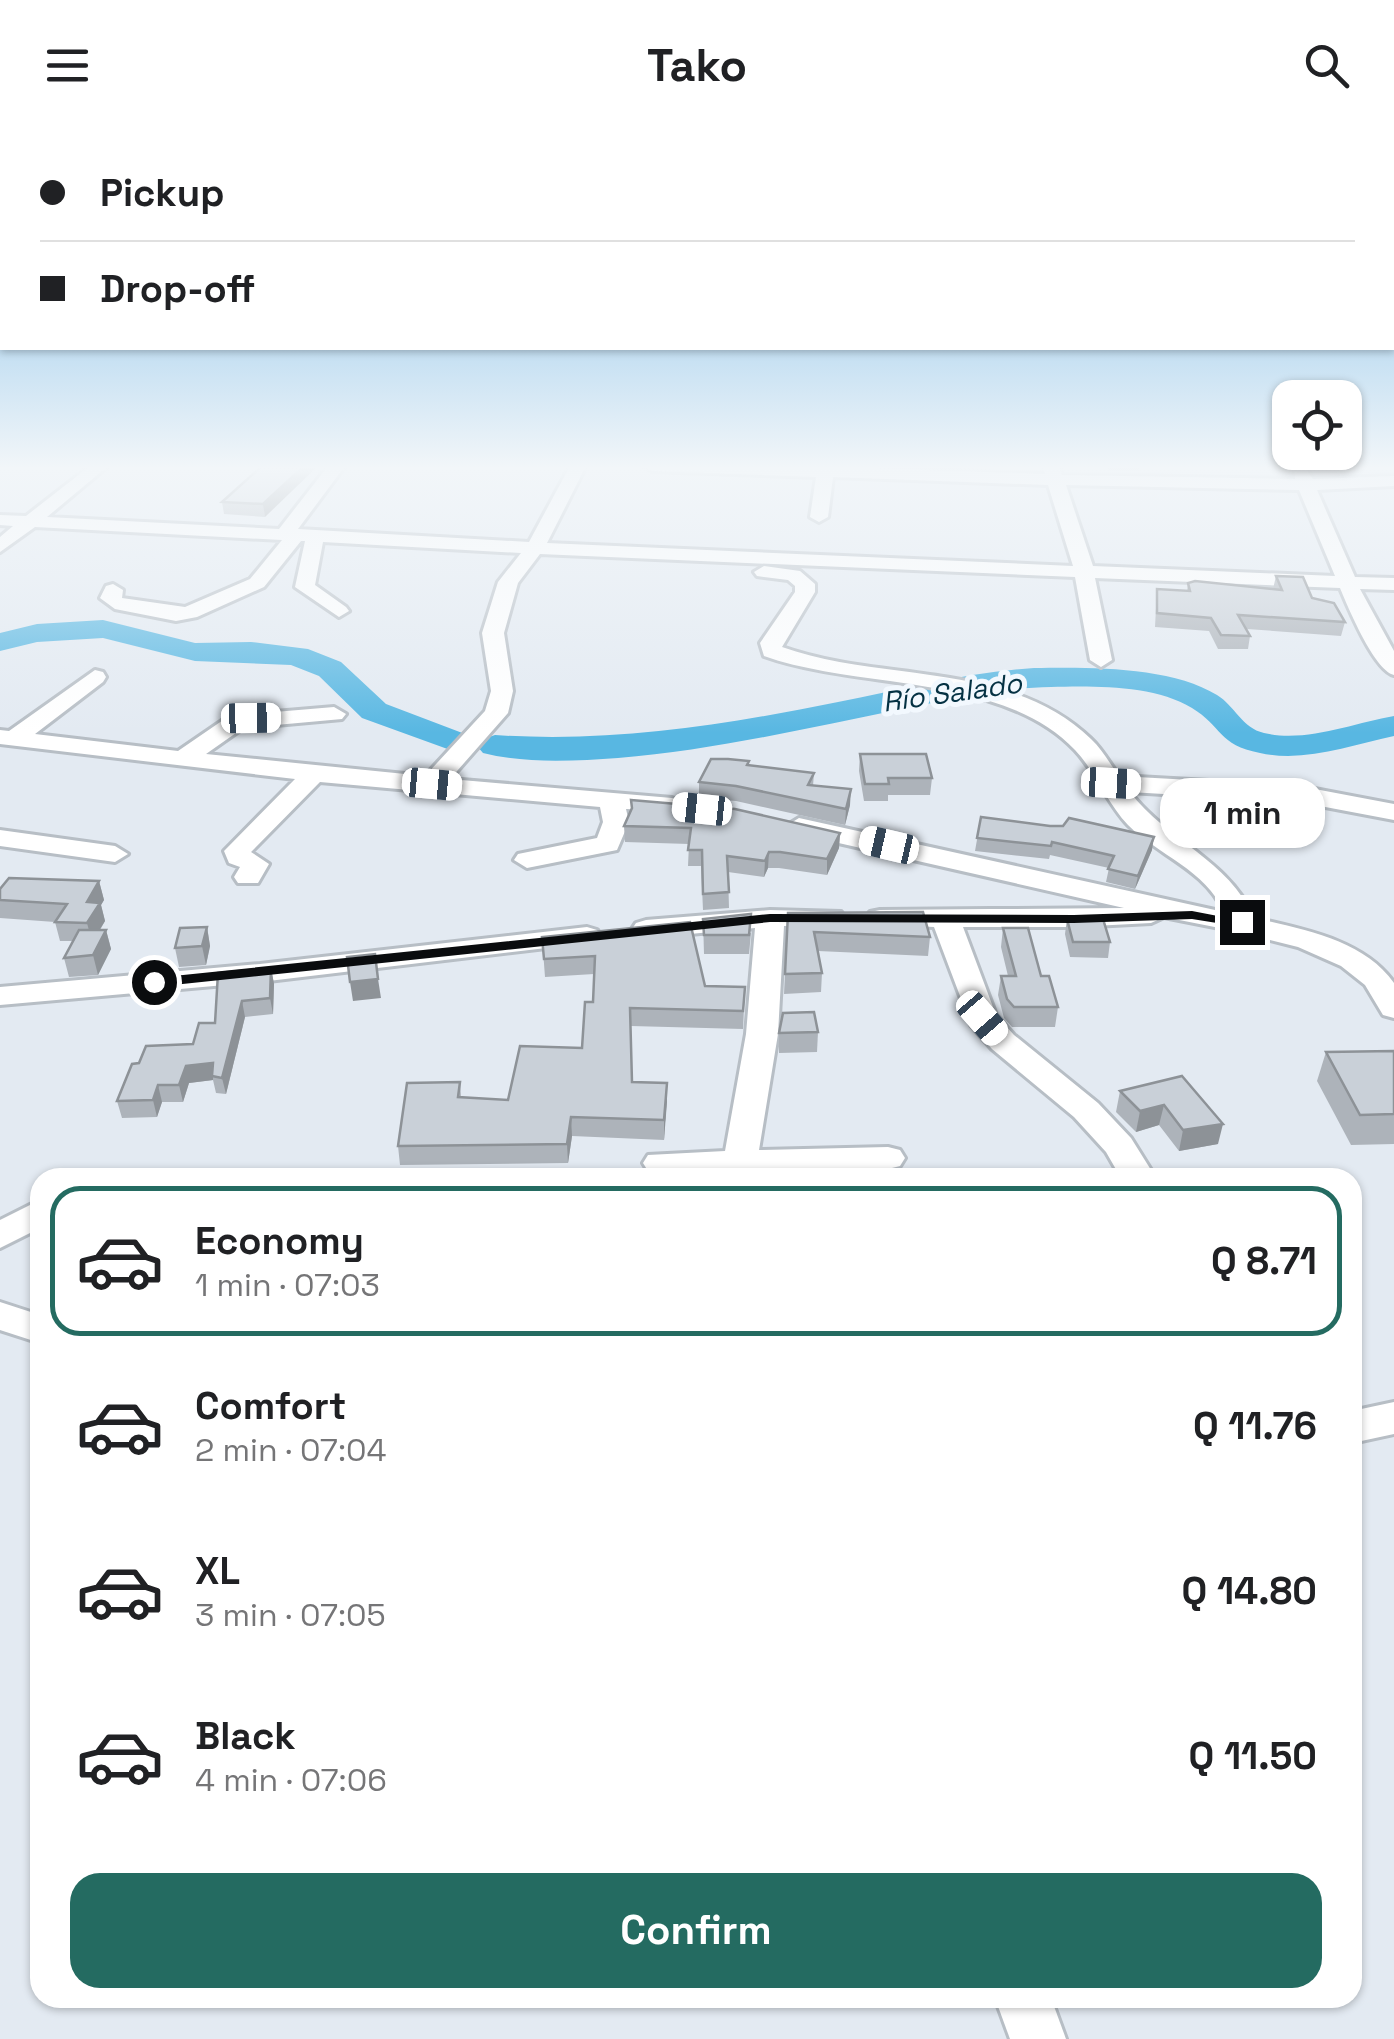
<!DOCTYPE html>
<html lang="en">
<head>
<meta charset="utf-8">
<style>
  body { margin:0; font-family:"Space Grotesk",sans-serif; background:#f6f6f6; color:#202124; height:100vh; display:flex; flex-direction:column; font-size:38px; white-space:nowrap }
  * { box-sizing:border-box; margin:0 }
  p { font-size:32px; color:#757577 }
  .icon { flex:none; width:55px; height:55px; fill:none; stroke:currentColor; stroke-width:2; stroke-linecap:round; stroke-linejoin:round }
  .map { position:relative; flex:1; overflow:hidden }
  .side { position:absolute; left:30px; top:1038px; width:1332px; height:840px; display:flex; flex-direction:column; background:#fff; border-radius:30px; box-shadow:0 2px 8px #0004 }
  .side>* { flex:none }
  .hud { position:absolute; left:0px; top:0px; width:1395px; height:220px; box-shadow:0 2px 8px #0004; display:grid; align-content:center; height:220px; padding:0 40px; background:#fff }
  .buttons { position:absolute; left:1272px; top:250px; display:grid; gap:20px }
  .buttons a { display:grid; place-items:center; width:90px; height:90px; border-radius:20px; background:#fff; box-shadow:0 2px 8px #0004; font-size:50px }
  .end { position:absolute; width:45px; height:45px; margin:-22px; border:12px solid #0a0c0e; background:#fff; box-shadow:0 0 0 5px #fff }
  .from { border-radius:50% }
  .bubble { position:absolute; height:70px; border-radius:30px; background:#fff; box-shadow:0 2px 8px #0004; font-size:32px; font-weight:700; line-height:70px; text-align:center }
  .car { position:absolute; width:30px; height:60px; margin:-30px -15px; border-radius:12px; box-shadow:0 0 8px 2px #0007; background:linear-gradient(#fff 24%,#345 0 40%,#fff 0 76%,#345 0 86%,#fff 0) }
  .hud b { display:flex; align-items:center; gap:35px; height:95px; font-size:38px }
  .hud b+b { border-top:2px solid #e0e0e0 }
  .hud i { width:25px; height:25px; background:#202124 }
  ul { padding:18px 0 0; list-style:none }
  li { display:flex; align-items:center; gap:30px; height:150px; margin:0 20px 15px; padding:0 20px; border:5px solid transparent; border-radius:30px }
  li div { flex:1 }
  li b { display:block; font-size:38px }
  li em { font-style:normal; font-weight:700 }
  li.active { border-color:#246b61 }
  li>.icon { width:90px; height:90px; stroke-width:1.5 }
  .primary-button { display:flex; gap:20px; margin-top:auto; padding:20px 40px }
  .primary-button a { flex:1; height:115px; border-radius:30px; background:#246b61; color:#fff; font-size:40px; font-weight:700; line-height:115px; text-align:center }
  header { display:flex; justify-content:space-between; align-items:center; height:130px; padding:0 40px; background:#fff; font-size:45px; font-weight:700 }
  .map>svg:first-child { display:block }
</style>
</head>
<body>
<header><svg class="icon" aria-label="menu" viewBox="0 0 24 24"><path d="M4 6h16M4 12h16M4 18h16"/></svg>Tako<svg class="icon" aria-label="search" viewBox="0 0 24 24"><circle cx="10" cy="10" r="6"/><path d="M15 15l6 6"/></svg></header>
<div class="map">
<svg width="1394" height="1909" viewBox="0 0 1394 1909">
  <rect width="100%" height="100%" fill="#e3eaf2"/>
  <g fill="none" stroke-linecap="round" stroke-linejoin="round">
    <g fill="#58b7e2" fill-rule="evenodd">
      <polygon points="103,490 195,513 251,512 308,519 341,532 386,574 465,604 470,611 465,618 453,621 362,588 319,546 291,535 195,531 103,508 37,512 0,521 0,503 37,494"/>
      <path d="M1034,538C1087,537 1171,536 1217,565C1235,576 1242,598 1264,603C1306,613 1353,593 1394,586V606C1350,615 1305,633 1260,623C1218,615 1222,596 1192,578C1154,555 1095,556 1051,557C1000,558 952,569 902,579C808,598 714,620 618,628C575,631 526,634 483,623L477,616L483,609L495,605C612,613 724,595 838,572C903,559 968,542 1034,538Z"/>
    </g>
    <g stroke="#b7bec5" stroke-width="6">
      <g id="minor">
        <path d="M90,336H108L47,387L279,399L328,336H345L298,399L529,412L570,336H586L547,413L1073,436L1048,355L833,347L828,387L819,392L810,387L816,347L652,341L644,336H799L1045,344L1043,336H1059L1062,345L1295,349L1294,336H1304L1313,349L1394,346V356L1317,360L1355,447L1394,448V460L1360,459L1394,521V545C1374,540 1348,477 1340,458L1095,448L1112,530L1101,537L1090,530L1075,447L540,424L518,453L504,503L513,561L508,583L450,649L672,668L681,671L685,676L681,681L626,679L629,692L617,720L527,738L514,730L518,724L597,708L603,692L600,677L320,652L251,722L269,734L258,753H238L234,747L240,737L229,733L224,721L295,649L0,614V600L9,601L95,540L103,542L106,547L103,552L35,604L178,621L229,586L334,577L346,584L342,589L243,598L206,624L425,646L485,581L491,561L482,503L498,452L521,423L323,412L315,455L346,477L349,481L339,487L295,457L305,411H301L264,457L197,487L176,491L115,479L100,468L106,456L113,454L123,460L122,468L185,477L250,449L282,410L35,397L0,422V407L13,396L0,395V385L26,386ZM1066,355L1299,360L1335,446L1093,436Z"/>
        <path d="M764,436L800,441L815,454V462L782,517C882,553 1009,530 1091,609C1102,619 1110,634 1119,646L1299,656L1394,674V690L1299,672L1130,662C1166,710 1229,730 1254,788C1302,799 1364,810 1394,853V888L1383,885L1365,855L1341,836L1298,817L1235,801L1164,787L1151,793L1074,797H963L996,885L1014,905L1098,973L1131,1008L1156,1048H1121L1106,1022L1074,987L992,919L971,895L934,797L870,794L866,788L870,782L880,780L1124,778L799,704L786,696L799,688L1224,782C1206,740 1158,725 1128,695C1107,673 1096,642 1075,620C1002,543 859,560 764,526L760,513L795,462V456L788,450L757,446L754,442Z"/>
        <polygon points="0,700 115,716 128,724 115,732 0,716"/>
        <polygon points="770,780 841,782 845,788 841,794 784,796 778,904 759,1020 888,1017 900,1020 905,1028 900,1036 888,1039 740,1044 648,1041 643,1033 648,1025 725,1021 746,904 755,798 646,808 636,805 632,799 636,793 646,790"/>
        <polygon points="587,797 597,800 601,806 597,812 260,852 0,875 0,857 260,834"/>
        <polygon points="40,1070 40,1098 0,1118 0,1090"/>
        <polygon points="0,1172 40,1185 40,1213 0,1200"/>
        <polygon points="1394,1272 1394,1304 1352,1313 1352,1281"/>
        <polygon points="995,1868 1051,1868 1066,1909 1010,1909"/>
      </g>
    </g>
    <use href="#minor" fill="#fff" fill-rule="evenodd"/>
  </g>
  <g fill="#adb3ba">
    <polygon points="262,336 265,387 224,384 222,372"/>
    <polygon points="1106,336 1140,336 1139,341 1109,341"/>
    <polygon points="1276,446 1312,468 1345,492 1341,506 1247,499 1250,506 1248,519 1218,519 1209,501 1155,497 1157,459 1187,461 1188,453 1273,459"/>
    <polygon points="860,624 932,648 930,665 888,665 888,671 864,671 859,641"/>
    <polygon points="749,631 749,635 814,643 813,656 850,675 845,695 736,671 699,668 699,652"/>
    <polygon points="631,670 840,703 839,718 827,745 779,738 768,738 764,747 728,742 729,778 703,780 701,736 688,736 689,714 625,712 624,696 631,681"/>
    <polygon points="981,687 1152,720 1135,759 1106,752 1109,738 1050,725 1049,729 975,721"/>
    <polygon points="99,751 104,770 101,775 105,791 100,800 106,800 111,819 98,845 69,847 64,828 73,811 60,811 55,792 0,788 0,759"/>
    <polygon points="788,783 930,807 928,826 818,821 822,843 821,862 784,864"/>
    <polygon points="703,789 751,803 749,824 704,824"/>
    <polygon points="1067,789 1110,812 1108,828 1070,827 1065,804"/>
    <polygon points="207,797 210,816 206,835 179,837 175,818"/>
    <polygon points="1003,798 1041,846 1058,877 1055,897 1012,897 1004,888 998,865 1001,846 1008,846 1001,817"/>
    <polygon points="542,807 705,856 745,857 743,899 631,896 632,952 667,953 664,1010 572,1006 568,1033 400,1035 398,1016 460,952 461,967 508,970 582,918 593,872 594,844 545,847"/>
    <polygon points="271,838 274,854 273,884 245,887 226,964 216,963 213,950 189,953 183,972 162,972 157,987 122,988 117,971 139,933 193,914"/>
    <polygon points="818,902 817,922 779,923 779,903"/>
    <polygon points="1394,921 1394,1014 1351,1015 1317,951 1326,922"/>
    <polygon points="1182,946 1218,1014 1179,1021 1159,995 1136,1002 1116,982 1120,961"/>
  </g>
  <g fill="#8d9297">
    <polygon points="304,336 318,336 265,387 263,374"/>
    <polygon points="851,659 850,675 845,695 846,679"/>
    <polygon points="840,703 839,718 827,745 827,729"/>
    <polygon points="1154,707 1152,720 1135,759 1138,746"/>
    <polygon points="769,722 768,738 764,747 765,731"/>
    <polygon points="99,751 104,770 101,775 105,791 92,812 87,793 87,772"/>
    <polygon points="207,797 210,816 206,835 202,816"/>
    <polygon points="106,800 111,819 98,845 93,825"/>
    <polygon points="271,838 274,854 273,884 270,868"/>
    <polygon points="378,849 381,868 353,871 350,852"/>
    <polygon points="242,871 245,887 226,964 222,948"/>
    <polygon points="213,933 213,950 189,953 183,972 179,955 186,936"/>
    <polygon points="667,953 667,972 664,1010 664,990"/>
    <polygon points="158,955 162,972 157,987 153,970"/>
    <polygon points="1164,975 1159,995 1136,1002 1140,981"/>
    <polygon points="571,987 572,1006 568,1033 567,1014"/>
    <polygon points="1223,994 1218,1014 1179,1021 1183,1000"/>
  </g>
  <g fill="#c9d0d8" stroke="#8d9297" stroke-width="2.5">
    <polygon points="262,336 304,336 263,374 222,372"/>
    <polygon points="1276,446 1303,447 1312,468 1334,473 1345,492 1238,485 1250,506 1221,505 1211,488 1157,483 1157,459 1190,461 1188,453 1195,451 1282,460"/>
    <polygon points="860,624 926,624 932,648 888,648 889,654 865,654"/>
    <polygon points="711,629 728,629 749,631 747,635 814,643 808,655 851,659 846,679 736,656 699,652"/>
    <polygon points="631,670 735,679 840,703 827,729 780,722 769,722 765,731 727,726 729,762 703,764 702,720 688,720 691,698 624,696 632,678"/>
    <polygon points="981,687 1050,696 1063,696 1069,688 1154,707 1138,746 1108,739 1114,726 1052,712 1051,716 977,708"/>
    <polygon points="9,748 99,751 87,772 100,773 87,793 55,792 67,774 0,770 0,759"/>
    <polygon points="923,782 930,807 814,802 822,843 785,844 788,783"/>
    <polygon points="751,784 749,805 704,805 703,789"/>
    <polygon points="1067,789 1103,789 1110,812 1073,812"/>
    <polygon points="690,792 705,856 745,857 743,881 630,878 632,952 667,953 664,990 571,987 567,1014 398,1016 407,953 460,952 458,967 508,970 520,916 582,918 585,872 593,872 595,826 544,829 542,807"/>
    <polygon points="207,797 202,816 175,818 180,798"/>
    <polygon points="1003,798 1028,798 1041,846 1049,846 1058,877 1014,877 1007,869 1001,846 1016,846"/>
    <polygon points="79,800 106,800 93,825 64,828"/>
    <polygon points="375,824 378,849 350,852 347,827"/>
    <polygon points="271,838 270,868 242,871 222,948 212,946 213,933 186,936 179,955 158,955 153,970 117,971 132,934 139,933 146,916 193,914 199,893 215,893 218,843"/>
    <polygon points="814,882 818,902 779,903 783,883"/>
    <polygon points="1394,921 1394,984 1360,985 1326,922"/>
    <polygon points="1182,946 1223,994 1183,1000 1164,975 1140,981 1120,961"/>
  </g>
  <linearGradient id="sky" x2="0" y2="1"><stop stop-color="#6eb5e6"/><stop offset="0.56" stop-color="#f2f6f9"/><stop offset="1" stop-color="#f2f6f9" stop-opacity="0"/></linearGradient>
  <rect width="1394" height="603" fill="url(#sky)"/>
  <polygon fill="#0a0c0e" points="1192,781 1249,792 1242,797 1192,789 1074,793 770,792 154,857 146,852 154,848 770,784 1074,785"/>
  <g text-anchor="middle" stroke-width="10" stroke-linejoin="round" paint-order="stroke">
    <g font-size="28" font-style="italic" fill="#043143" stroke="#f2f8fe">
      <text transform="translate(952 562) rotate(-8)" y="10">Río Salado</text>
    </g>
  </g>
</svg>
<div class="buttons">
<a><svg class="icon" aria-label="locate" viewBox="0 0 24 24"><circle cx="12" cy="12" r="6"/><path d="M12 2v4M12 18v4M2 12h4M18 12h4"/></svg></a>
</div>
<i class="end from" style="left:154px;top:852px"></i>
<i class="end" style="left:1242px;top:792px"></i>
<div class="bubble" style="left:1160px;top:648px;width:165px">1 min</div>
<i class="car" style="left:251px;top:588px;rotate:89deg"></i>
<i class="car" style="left:1111px;top:653px;rotate:93deg"></i>
<i class="car" style="left:432px;top:654px;rotate:95deg"></i>
<i class="car" style="left:702px;top:679px;rotate:276deg"></i>
<i class="car" style="left:889px;top:715px;rotate:283deg"></i>
<i class="car" style="left:982px;top:888px;rotate:139deg"></i>
<div class="hud">
<b><i class="from"></i>Pickup</b>
<b><i></i>Drop-off</b>
</div>
<section class="side">
<ul>
<li class="active"><svg class="icon" aria-label="car" viewBox="0 0 24 24"><path d="M5 17H2v-5l4-1 3-4h7l3 4 3 1v5h-3M9 17h6M6 11h13"/><circle cx="7" cy="17" r="2"/><circle cx="17" cy="17" r="2"/></svg><div><b>Economy</b><p>1 min · 07:03</p></div><em>Q 8.71</em></li>
<li><svg class="icon" aria-label="car" viewBox="0 0 24 24"><path d="M5 17H2v-5l4-1 3-4h7l3 4 3 1v5h-3M9 17h6M6 11h13"/><circle cx="7" cy="17" r="2"/><circle cx="17" cy="17" r="2"/></svg><div><b>Comfort</b><p>2 min · 07:04</p></div><em>Q 11.76</em></li>
<li><svg class="icon" aria-label="car" viewBox="0 0 24 24"><path d="M5 17H2v-5l4-1 3-4h7l3 4 3 1v5h-3M9 17h6M6 11h13"/><circle cx="7" cy="17" r="2"/><circle cx="17" cy="17" r="2"/></svg><div><b>XL</b><p>3 min · 07:05</p></div><em>Q 14.80</em></li>
<li><svg class="icon" aria-label="car" viewBox="0 0 24 24"><path d="M5 17H2v-5l4-1 3-4h7l3 4 3 1v5h-3M9 17h6M6 11h13"/><circle cx="7" cy="17" r="2"/><circle cx="17" cy="17" r="2"/></svg><div><b>Black</b><p>4 min · 07:06</p></div><em>Q 11.50</em></li>
</ul>
<div class="primary-button"><a>Confirm</a></div>
</section>
</div>
</body>
</html>
